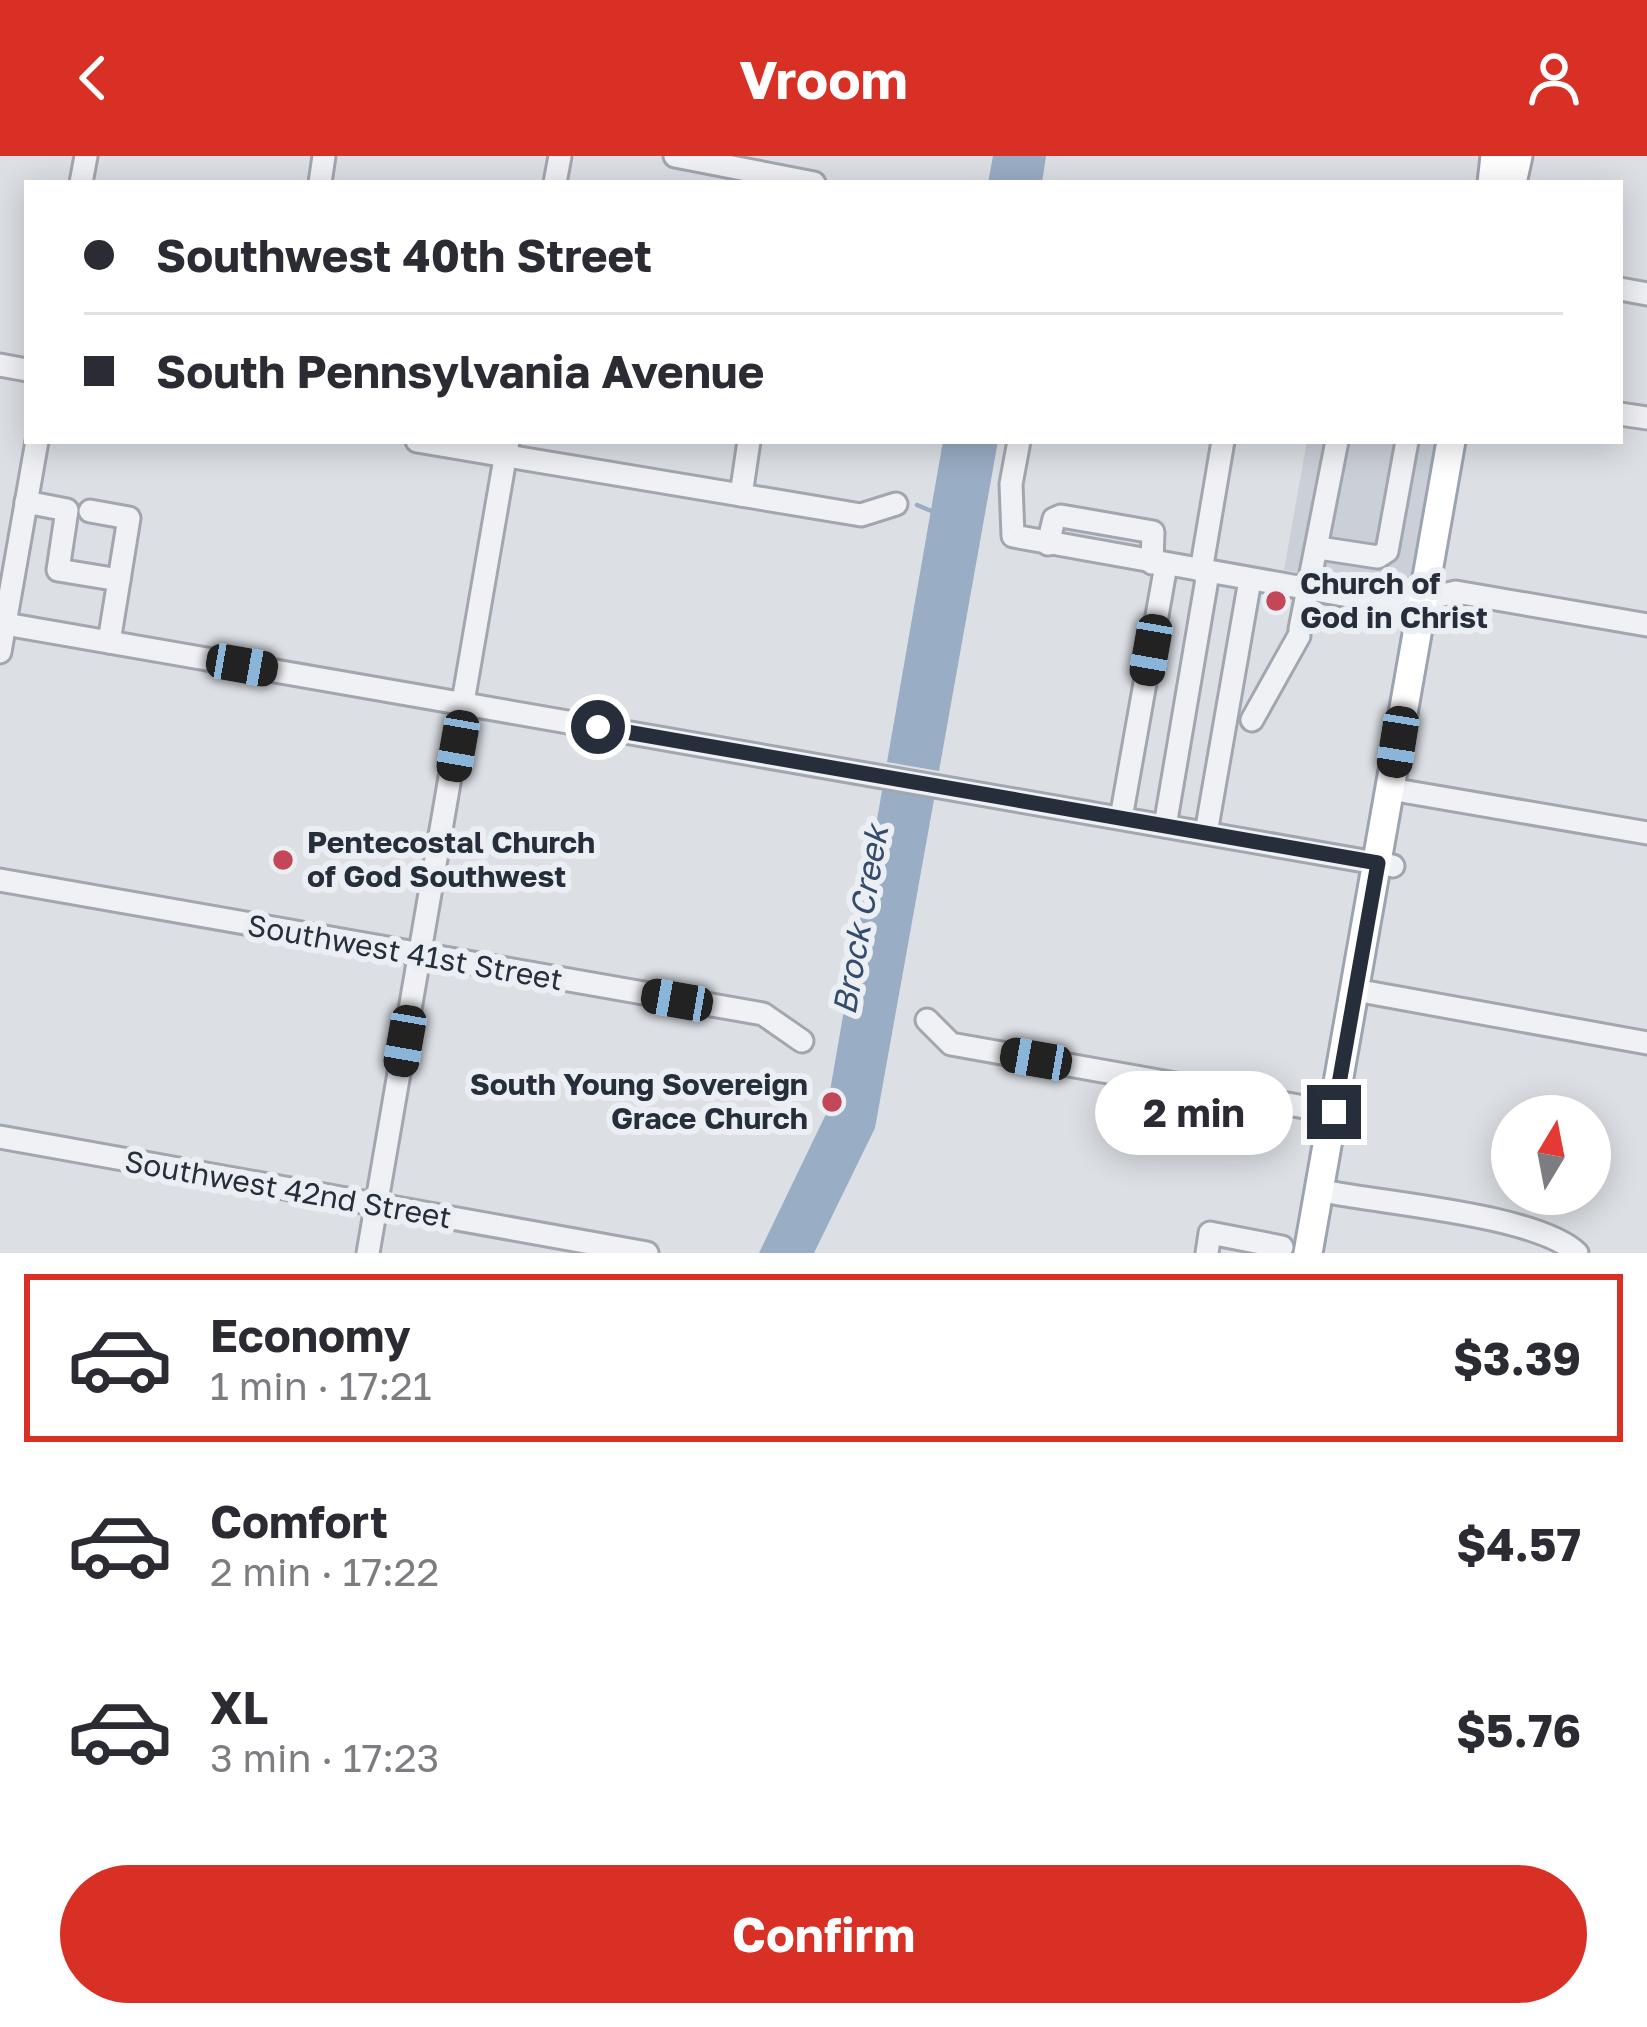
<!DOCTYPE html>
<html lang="en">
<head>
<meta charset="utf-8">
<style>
  body { margin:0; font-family:"Golos Text",sans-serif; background:#f2f2f3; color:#2b2b33; height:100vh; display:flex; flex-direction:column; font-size:45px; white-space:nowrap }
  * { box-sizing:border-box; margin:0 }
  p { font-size:39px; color:#7c7c81 }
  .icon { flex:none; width:66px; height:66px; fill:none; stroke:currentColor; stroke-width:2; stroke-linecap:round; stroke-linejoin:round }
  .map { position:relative; height:1097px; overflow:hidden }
  .sheet { display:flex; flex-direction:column; background:#fff; flex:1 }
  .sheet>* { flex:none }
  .guide { position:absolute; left:24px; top:24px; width:1599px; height:264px; border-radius:0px; box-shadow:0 6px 30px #0003; display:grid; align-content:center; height:264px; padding:0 60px; background:#fff }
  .needle { width:78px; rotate:10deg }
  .buttons { position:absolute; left:1491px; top:939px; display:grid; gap:24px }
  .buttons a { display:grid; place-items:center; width:120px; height:120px; border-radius:50%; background:#fff; box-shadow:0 6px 30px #0003; font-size:60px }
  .end { position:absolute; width:54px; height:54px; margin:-27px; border:15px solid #272e3b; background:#fff; box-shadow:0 0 0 6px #fff }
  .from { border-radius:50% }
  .bubble { position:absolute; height:84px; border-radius:42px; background:#fff; box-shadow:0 6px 30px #0003; font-size:39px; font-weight:700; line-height:84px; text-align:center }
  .car { position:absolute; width:36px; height:72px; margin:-36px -18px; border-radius:15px; box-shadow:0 0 9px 3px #0007; background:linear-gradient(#222 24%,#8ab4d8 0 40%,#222 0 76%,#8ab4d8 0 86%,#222 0) }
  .guide b { display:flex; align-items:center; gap:42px; height:114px; font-size:45px }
  .guide b+b { border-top:3px solid #e1e1e2 }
  .guide i { width:30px; height:30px; background:#2b2b33 }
  ul { padding:21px 0 0; list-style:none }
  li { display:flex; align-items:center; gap:36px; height:168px; margin:0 24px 18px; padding:0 36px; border:6px solid transparent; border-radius:0px }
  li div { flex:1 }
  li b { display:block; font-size:45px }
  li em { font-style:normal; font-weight:700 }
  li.on { border-color:#d93025 }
  li>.icon { width:108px; height:108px; stroke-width:1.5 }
  .primary-button { display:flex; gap:24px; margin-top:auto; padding:24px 60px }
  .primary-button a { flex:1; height:138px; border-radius:72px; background:#d93025; color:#fff; font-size:48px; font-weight:700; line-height:138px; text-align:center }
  header { display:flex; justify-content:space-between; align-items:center; height:156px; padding:0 60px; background:#d93025; color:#fff; font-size:54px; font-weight:700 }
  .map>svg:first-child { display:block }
</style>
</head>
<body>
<header><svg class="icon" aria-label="back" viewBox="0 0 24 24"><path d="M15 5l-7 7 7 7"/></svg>Vroom<svg class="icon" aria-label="person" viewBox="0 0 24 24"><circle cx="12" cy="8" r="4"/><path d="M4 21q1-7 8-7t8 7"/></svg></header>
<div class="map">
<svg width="1647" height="1097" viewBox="0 0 1647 1097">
  <rect width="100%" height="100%" fill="#dce0e5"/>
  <polygon fill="#cbcfd7" points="1307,285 1439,285 1411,435 1284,414"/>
  <g fill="#99adc4">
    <polygon points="993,0 1046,0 1042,27 988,27"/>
    <polygon points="943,285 998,285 939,615 887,606"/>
    <polygon points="883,629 935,638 875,972 814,1097 759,1097 826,958"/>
  </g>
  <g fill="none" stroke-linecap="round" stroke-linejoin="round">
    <polyline stroke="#99adc4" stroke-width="4.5" points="917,349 934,356"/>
    <g stroke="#a2a7af" stroke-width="27">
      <g id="minor">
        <polyline points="675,0 814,27"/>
        <polyline points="81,27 86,0"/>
        <polyline points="320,27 324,0"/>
        <polyline points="555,27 560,0"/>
        <polyline points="1620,133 1647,138"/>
        <polyline points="0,209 27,214"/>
        <polyline points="1620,258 1647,262"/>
        <polyline points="417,285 861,359 896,348"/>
        <polyline points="1019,285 1011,328 1013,380 1399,449 1456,436 1647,469"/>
        <polyline points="741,339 749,285"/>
        <polyline points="26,346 67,354 58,414 119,424 109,486"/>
        <polyline points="90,355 129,362 119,424"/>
        <polyline points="1048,388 1054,363 1061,360 1153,376 1152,407"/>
        <polyline points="1319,392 1378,401 1387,395 1407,285"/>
        <polyline points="1201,415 1223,285"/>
        <polyline points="0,467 1393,710"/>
        <polyline points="1300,473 1337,285"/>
        <polyline points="0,496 37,285"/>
        <polyline points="1252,564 1299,480"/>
        <polyline points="1390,633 1647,677"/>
        <polyline points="1121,662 1166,409"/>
        <polyline points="1165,670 1208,417"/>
        <polyline points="1206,677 1250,424"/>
        <polyline points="0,724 763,858 802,885"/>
        <polyline points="1355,834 1647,887"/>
        <polyline points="927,864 951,888 1349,959"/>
        <polyline points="0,981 647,1097"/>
        <path d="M1334,1037C1392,1048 1538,1060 1577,1097"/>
        <polyline points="368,1097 508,285"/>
        <polyline points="1207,1097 1210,1077 1282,1091"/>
      </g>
    </g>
    <g stroke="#9ca4b0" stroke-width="33">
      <g id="major">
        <polyline points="1492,27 1495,0"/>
        <polyline points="1512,27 1518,0"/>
        <polyline points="1308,1097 1451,285"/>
      </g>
    </g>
    <use href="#minor" stroke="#eff1f4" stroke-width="21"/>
    <use href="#major" stroke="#fff" stroke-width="27"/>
  </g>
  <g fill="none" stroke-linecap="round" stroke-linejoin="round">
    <polyline stroke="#272e3b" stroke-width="15" points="598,571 1378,707 1334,956"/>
  </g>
  <g fill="#c44759" stroke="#ebeff3" stroke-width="4.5">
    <circle cx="1276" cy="445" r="12"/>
    <circle cx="283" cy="704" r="12"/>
    <circle cx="832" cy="946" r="12"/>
  </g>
  <g text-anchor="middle" stroke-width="12" stroke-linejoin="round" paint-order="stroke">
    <g font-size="30" font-weight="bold" fill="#272e3b" stroke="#ebeff3" text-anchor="start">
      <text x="1300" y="438">Church of<tspan x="1300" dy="34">God in Christ</tspan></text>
      <text x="307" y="697">Pentecostal Church<tspan x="307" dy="34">of God Southwest</tspan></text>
      <text x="808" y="939" text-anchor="end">South Young Sovereign<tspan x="808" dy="34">Grace Church</tspan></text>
    </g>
    <g font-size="30" fill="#272e3b" stroke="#ebeff3">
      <text transform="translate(405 797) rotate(10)" y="10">Southwest 41st Street</text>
      <text transform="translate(288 1034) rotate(10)" y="10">Southwest 42nd Street</text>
    </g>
    <g font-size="33" font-style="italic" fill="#344c6c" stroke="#ebeff3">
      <text transform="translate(860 764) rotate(-80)" y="12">Brock Creek</text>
    </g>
  </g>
</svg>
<div class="buttons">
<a><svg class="needle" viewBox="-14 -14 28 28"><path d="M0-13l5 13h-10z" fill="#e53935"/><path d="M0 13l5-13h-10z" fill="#7c7c81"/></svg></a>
</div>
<i class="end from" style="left:598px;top:571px"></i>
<i class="end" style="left:1334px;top:956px"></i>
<div class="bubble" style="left:1095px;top:915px;width:198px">2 min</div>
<i class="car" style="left:1151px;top:494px;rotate:190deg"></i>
<i class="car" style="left:242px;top:509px;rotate:100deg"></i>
<i class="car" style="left:1398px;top:586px;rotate:189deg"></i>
<i class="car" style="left:458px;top:590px;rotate:190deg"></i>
<i class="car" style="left:677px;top:844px;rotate:280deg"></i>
<i class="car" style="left:405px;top:885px;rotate:190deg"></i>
<i class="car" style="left:1036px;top:903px;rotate:280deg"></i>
<div class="guide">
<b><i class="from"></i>Southwest 40th Street</b>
<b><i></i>South Pennsylvania Avenue</b>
</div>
</div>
<section class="sheet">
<ul>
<li class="on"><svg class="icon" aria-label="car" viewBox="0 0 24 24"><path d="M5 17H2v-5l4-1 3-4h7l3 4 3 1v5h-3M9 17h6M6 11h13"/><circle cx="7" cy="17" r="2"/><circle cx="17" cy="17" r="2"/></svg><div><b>Economy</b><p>1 min · 17:21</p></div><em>$3.39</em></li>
<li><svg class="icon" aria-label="car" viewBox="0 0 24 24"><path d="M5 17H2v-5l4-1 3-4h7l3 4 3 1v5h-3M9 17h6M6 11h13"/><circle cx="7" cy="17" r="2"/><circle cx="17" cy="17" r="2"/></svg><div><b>Comfort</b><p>2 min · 17:22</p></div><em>$4.57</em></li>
<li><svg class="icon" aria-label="car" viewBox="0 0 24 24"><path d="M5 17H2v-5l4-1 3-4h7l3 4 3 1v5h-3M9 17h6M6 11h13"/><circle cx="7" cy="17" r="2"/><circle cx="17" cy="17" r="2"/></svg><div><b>XL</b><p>3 min · 17:23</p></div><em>$5.76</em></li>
</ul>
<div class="primary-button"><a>Confirm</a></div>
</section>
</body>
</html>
